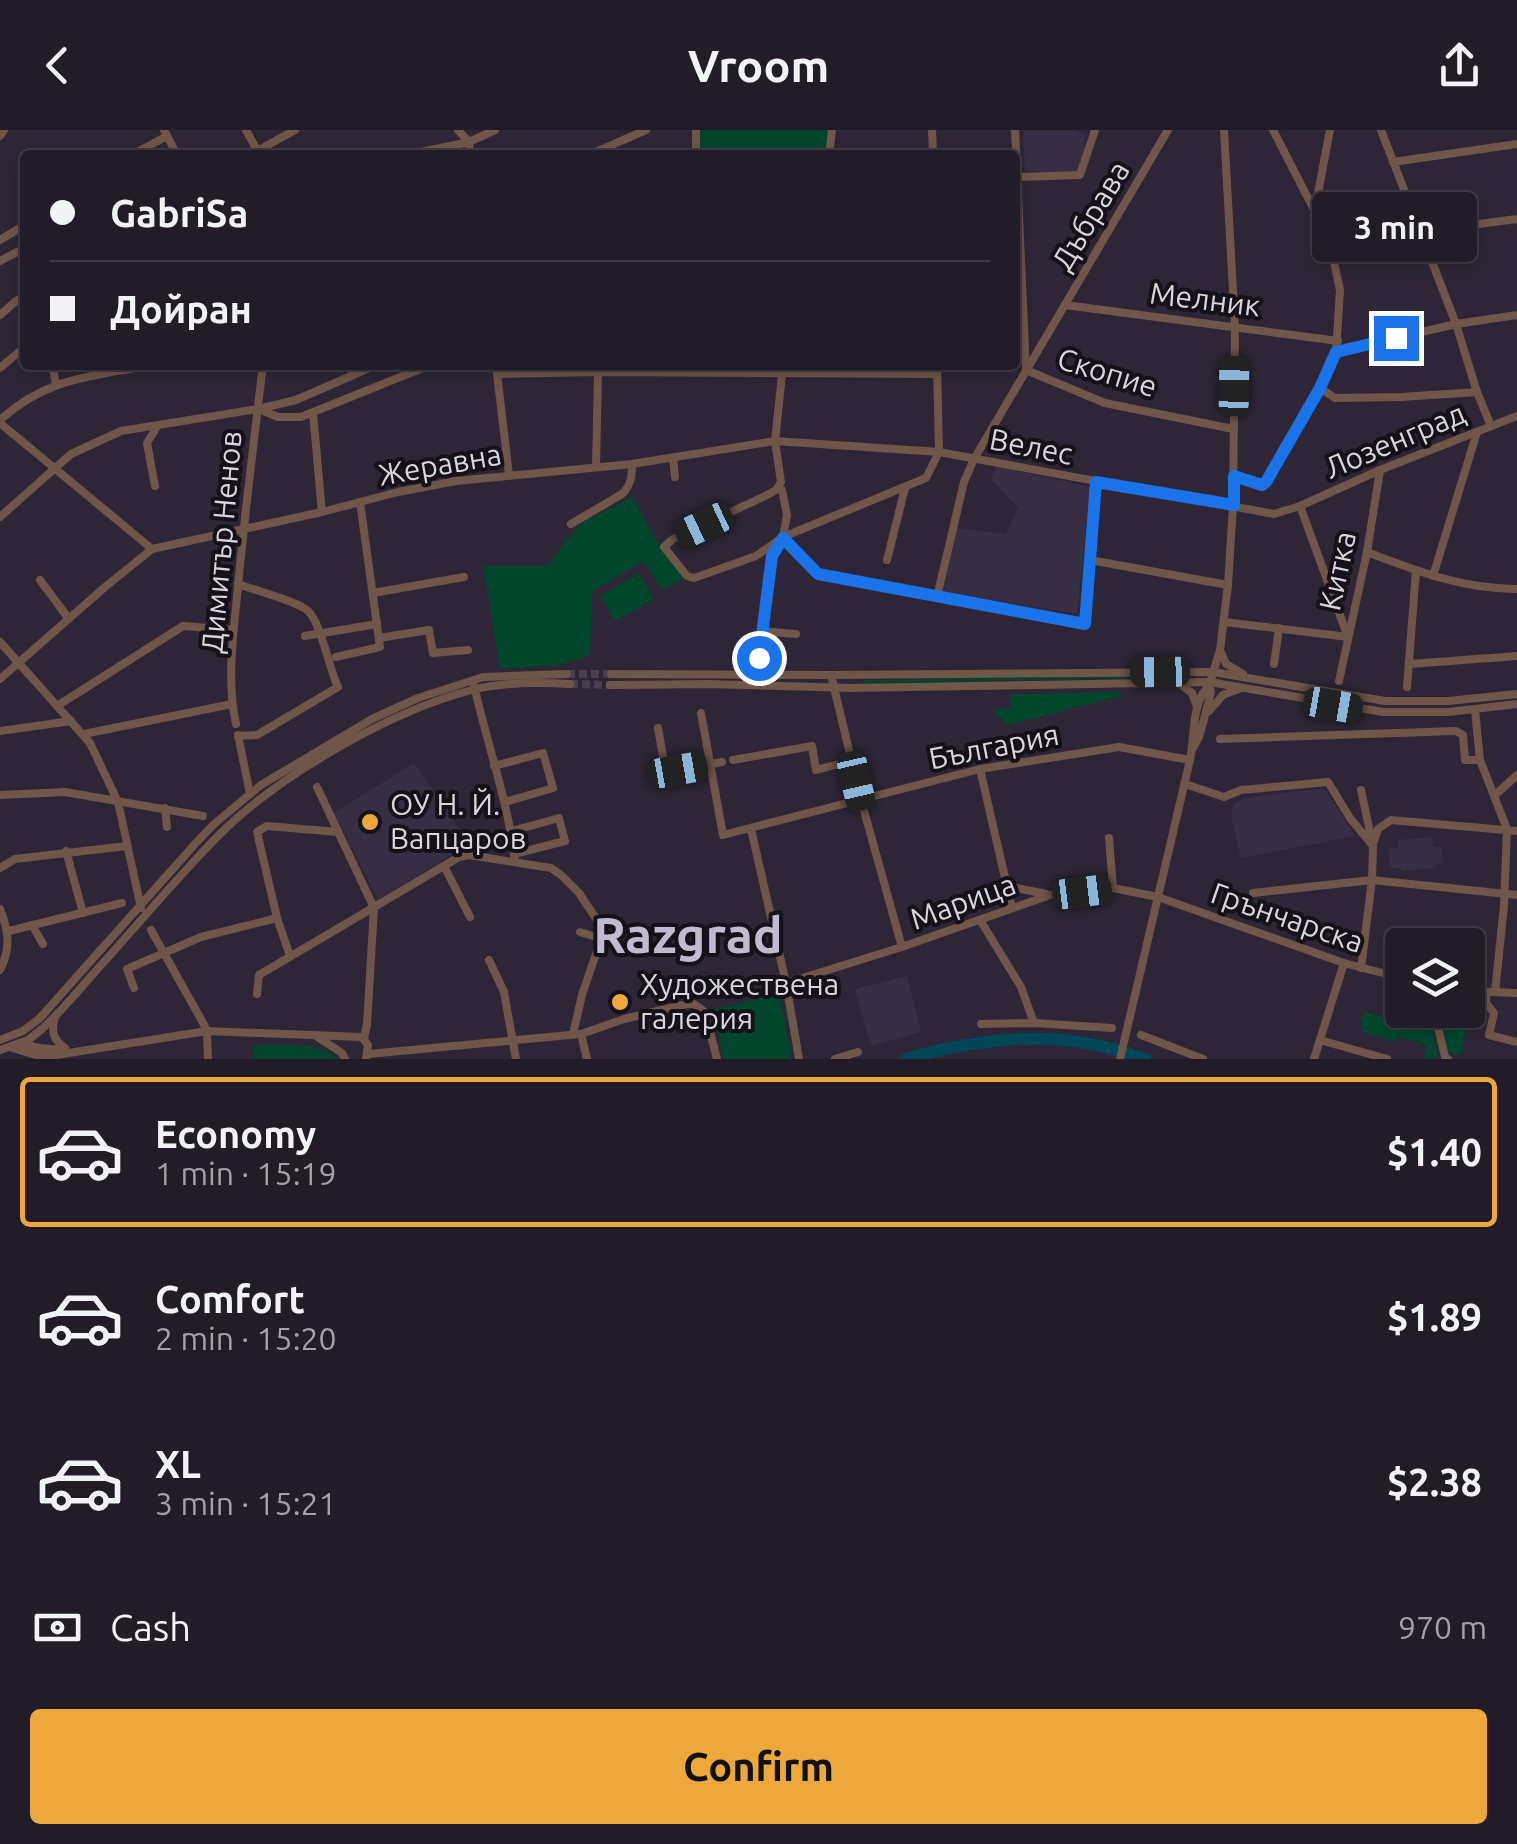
<!DOCTYPE html>
<html lang="en">
<head>
<meta charset="utf-8">
<style>
  body { margin:0; font-family:Ubuntu,sans-serif; background:#2a2530; color:#f1f3f6; height:100vh; display:flex; flex-direction:column; font-size:38px; white-space:nowrap }
  * { box-sizing:border-box; margin:0 }
  p { font-size:32px; color:#a2a1a8 }
  .icon { flex:none; width:55px; height:55px; fill:none; stroke:currentColor; stroke-width:2; stroke-linecap:round; stroke-linejoin:round }
  .map { position:relative; height:929px; overflow:hidden }
  .details { display:flex; flex-direction:column; background:#221c28; flex:1 }
  .details>* { flex:none }
  .guide { position:absolute; left:20px; top:20px; width:1000px; height:220px; border-radius:10px; box-shadow:0 5px 15px #0003,0 0 0 2px #3f3a45; display:grid; align-content:center; height:220px; padding:0 30px; background:#221c28 }
  .buttons { position:absolute; left:1385px; top:798px; display:grid; gap:20px }
  .buttons a { display:grid; place-items:center; width:100px; height:100px; border-radius:10px; background:#221c28; box-shadow:0 5px 15px #0003,0 0 0 2px #3f3a45; font-size:50px }
  .end { position:absolute; width:45px; height:45px; margin:-22px; border:12px solid #1a73e8; background:#fff; box-shadow:0 0 0 5px #fff }
  .from { border-radius:50% }
  .bubble { position:absolute; height:70px; border-radius:10px; background:#221c28; box-shadow:0 5px 15px #0003,0 0 0 2px #3f3a45; font-size:32px; font-weight:700; line-height:70px; text-align:center }
  .car { position:absolute; width:30px; height:60px; margin:-30px -15px; border-radius:12px; box-shadow:0 0 8px 2px #0007; background:linear-gradient(#222 24%,#8ab4d8 0 40%,#222 0 76%,#8ab4d8 0 86%,#222 0) }
  .guide b { display:flex; align-items:center; gap:35px; height:95px; font-size:38px }
  .guide b+b { border-top:2px solid #3f3a45 }
  .guide i { width:25px; height:25px; background:#f1f3f6 }
  ul { padding:18px 0 0; list-style:none }
  li { display:flex; align-items:center; gap:30px; height:150px; margin:0 20px 15px; padding:0 10px; border:5px solid transparent; border-radius:10px }
  li div { flex:1 }
  li b { display:block; font-size:38px }
  li em { font-style:normal; font-weight:700 }
  li.current { border-color:#eda83b }
  li>.icon { width:90px; height:90px; stroke-width:1.5 }
  .pay { display:flex; align-items:center; gap:25px; height:110px; padding:0 30px; font-size:38px }
  .pay p { margin-inline-start:auto }
  .button { display:flex; gap:20px; margin-top:auto; padding:20px 30px }
  .button a { flex:1; height:115px; border-radius:10px; background:#eda83b; color:#111; font-size:40px; font-weight:700; line-height:115px; text-align:center }
  header { display:flex; justify-content:space-between; align-items:center; height:130px; padding:0 30px; background:#221c28; font-size:45px; font-weight:700 }
  .map>svg:first-child { display:block }
</style>
</head>
<body>
<header><svg class="icon" aria-label="back" viewBox="0 0 24 24"><path d="M15 5l-7 7 7 7"/></svg>Vroom<svg class="icon" aria-label="share" viewBox="0 0 24 24"><path d="M12 15V3M7 8l5-5 5 5M5 13v7h14v-7"/></svg></header>
<div class="map">
<svg width="1517" height="929" viewBox="0 0 1517 929">
  <rect width="100%" height="100%" fill="#2e2636"/>
  <g fill="#382e43">
    <polygon points="1023,0 1074,0 1086,4 1083,27 1077,42 1025,41"/>
    <polygon points="996,336 1090,357 1077,484 944,462 956,398 1006,404 1018,378 991,349"/>
    <polygon points="414,633 470,714 378,769 334,683"/>
    <polygon points="1324,658 1355,706 1241,728 1231,687 1234,674 1244,668"/>
    <polygon points="1432,707 1433,717 1441,717 1443,733 1436,734 1436,738 1401,741 1401,738 1391,739 1388,719 1399,718 1398,710"/>
    <polygon points="907,846 921,902 871,916 855,859"/>
  </g>
  <g fill="#00462d">
    <polygon points="699,0 827,0 825,25 731,25 730,22 699,17"/>
    <polygon points="632,367 661,419 684,448 663,460 643,431 592,462 590,525 563,534 500,539 483,436 547,436 579,394"/>
    <polygon points="639,443 654,469 615,491 600,466"/>
    <polygon points="1189,545 1188,547 865,553 864,550"/>
    <polygon points="1120,562 1121,566 1007,595 992,579 1011,578 1010,564"/>
    <polygon points="779,864 791,923 790,929 723,929 713,879"/>
    <polygon points="1468,869 1474,870 1460,925 1447,922 1443,894 1447,880 1468,880"/>
    <polygon points="1406,880 1438,880 1433,900 1438,929 1424,929 1427,915 1398,907 1396,912 1362,902 1363,897 1360,896 1364,882 1402,891"/>
    <path d="M254,915C280,916 318,910 338,929H253Z"/>
  </g>
  <g fill="none" stroke-linecap="round" stroke-linejoin="round">
    <path stroke="#014558" stroke-width="12" d="M906,929C966,911 1031,903 1092,914C1110,917 1128,924 1145,929"/>
    <g stroke="#48404f" stroke-width="8" stroke-dasharray="8 4" stroke-linecap="butt">
      <polyline points="567,544 611,544"/>
      <polyline points="570,554 610,555"/>
    </g>
    <g stroke="#6f564a" stroke-width="8">
      <polyline points="164,0 177,25"/>
      <polyline points="246,0 258,22"/>
      <polyline points="458,0 469,12 470,25"/>
      <polyline points="932,0 933,25"/>
      <polyline points="1015,0 1026,240 1105,273 1233,299"/>
      <polyline points="1381,0 1456,194 1477,262 1491,296"/>
      <polyline points="0,6 4,0"/>
      <polyline points="132,25 167,6"/>
      <polyline points="250,25 295,0"/>
      <polyline points="407,25 469,12 495,0"/>
      <polyline points="589,25 646,0"/>
      <polyline points="696,25 696,0"/>
      <polyline points="829,25 832,0"/>
      <polyline points="1393,32 1517,14"/>
      <polyline points="1018,47 1080,45 1095,0"/>
      <polyline points="1315,79 1330,0"/>
      <polyline points="1329,109 1419,102 1517,89"/>
      <polyline points="0,110 25,95"/>
      <polyline points="0,131 25,118"/>
      <polyline points="1065,175 1338,211"/>
      <polyline points="0,185 16,171 25,167"/>
      <polyline points="1336,222 1456,194 1517,185"/>
      <polyline points="52,235 56,254"/>
      <polyline points="496,235 509,345"/>
      <polyline points="783,235 775,311 781,352 776,360 765,366 673,409 664,417 687,446 694,448 756,426 783,407 926,348 939,322 937,235"/>
      <polyline points="0,238 25,217"/>
      <polyline points="497,244 598,242 937,244"/>
      <polyline points="1320,258 1335,268 1401,267 1477,262"/>
      <polyline points="261,280 278,287 301,287 430,235"/>
      <polyline points="313,283 322,382"/>
      <path d="M0,290C48,247 90,247 150,235"/>
      <polyline points="0,293 152,419"/>
      <polyline points="673,328 675,347"/>
      <polyline points="596,337 598,242"/>
      <polyline points="1234,346 1261,355 1266,352 1320,258 1336,222 1340,160 1329,109 1273,0"/>
      <polyline points="155,356 147,313 158,295"/>
      <polyline points="0,387 71,324 121,301 258,279 296,270 376,235"/>
      <path d="M571,394L622,364C631,355 632,347 632,334"/>
      <polyline points="783,407 819,445 1085,493 1096,353"/>
      <path d="M1367,422C1416,441 1463,459 1517,459"/>
      <polyline points="887,430 905,358"/>
      <polyline points="1090,430 1228,455"/>
      <polyline points="1433,446 1477,302"/>
      <polyline points="40,450 69,489"/>
      <polyline points="373,463 464,447"/>
      <polyline points="937,467 964,352 974,329 1168,0"/>
      <polyline points="1224,492 1348,507 1300,376"/>
      <polyline points="762,501 796,504"/>
      <polyline points="305,506 377,494"/>
      <polyline points="379,508 429,500 433,523 468,520"/>
      <polyline points="0,512 90,613 118,672 141,778"/>
      <polyline points="1220,520 1226,534 1243,544"/>
      <polyline points="336,527 380,517 360,372"/>
      <polyline points="759,528 773,426 783,407 787,385 782,360"/>
      <polyline points="1274,534 1279,498"/>
      <polyline points="1410,534 1517,526"/>
      <polyline points="611,544 831,545 1213,542 1385,571 1448,571 1517,564"/>
      <polyline points="831,545 861,670 902,817"/>
      <polyline points="0,549 105,457 152,419 322,382 398,362 456,351 632,334 775,311 939,322 1274,384 1300,376 1380,340 1517,286"/>
      <polyline points="1339,551 1367,422 1380,340"/>
      <polyline points="1180,554 1192,563 1197,577"/>
      <path d="M474,555C487,614 508,671 515,731"/>
      <polyline points="610,555 709,554 850,558 1210,552 1383,582 1449,582 1517,574"/>
      <polyline points="1407,557 1416,441"/>
      <polyline points="57,576 183,496 233,500"/>
      <polyline points="1475,580 1480,630 1507,699 1504,776 1495,862"/>
      <polyline points="1209,581 1223,565 1241,558"/>
      <polyline points="701,583 723,705 980,639 1119,617 1190,630"/>
      <path d="M236,594C226,550 234,501 238,456C245,382 254,309 263,235"/>
      <polyline points="658,598 666,643 722,632"/>
      <polyline points="0,601 71,591"/>
      <polyline points="84,604 232,574"/>
      <polyline points="238,605 250,664"/>
      <path d="M238,606L257,605L338,557C329,538 321,493 308,481C297,471 254,460 238,454"/>
      <polyline points="1220,609 1456,601 1463,605 1465,630 1480,630"/>
      <polyline points="1193,618 1199,607 1204,589 1211,562 1209,556 1220,520 1228,455 1233,375 1235,196 1224,0"/>
      <polyline points="733,630 812,616 816,640 851,631"/>
      <polyline points="494,636 543,623 553,658 505,672"/>
      <polyline points="980,639 1012,778"/>
      <polyline points="1185,654 1224,667 1241,660 1328,652 1350,688 1373,716"/>
      <polyline points="317,657 374,778 367,895 364,908"/>
      <polyline points="0,665 65,662 203,686"/>
      <polyline points="1495,665 1517,645"/>
      <polyline points="165,678 167,697"/>
      <polyline points="751,699 786,853 799,929"/>
      <polyline points="512,701 559,688 565,711 514,724"/>
      <polyline points="1109,708 1113,758"/>
      <polyline points="1374,711 1378,699 1391,690 1517,701"/>
      <polyline points="66,721 83,783"/>
      <polyline points="444,736 470,787"/>
      <polyline points="0,738 15,729 127,716"/>
      <polyline points="1007,756 1046,764"/>
      <polyline points="1253,763 1372,750 1517,765"/>
      <path d="M0,779C9,801 11,819 0,840"/>
      <polyline points="980,790 1021,857 1034,893"/>
      <polyline points="32,795 43,814"/>
      <polyline points="151,800 202,891 207,901 208,929"/>
      <polyline points="9,801 122,773"/>
      <polyline points="580,802 609,811"/>
      <polyline points="290,826 277,788 257,702 267,696 338,702"/>
      <polyline points="489,830 504,862 516,929"/>
      <polyline points="1361,838 1372,750 1373,716 1361,660"/>
      <polyline points="786,853 902,817 1050,765 1113,758 1158,767 1344,833 1402,848"/>
      <polyline points="134,858 127,839 201,807 277,788"/>
      <polyline points="1468,861 1517,863"/>
      <polyline points="1486,862 1486,873 1494,883 1489,905 1517,912"/>
      <polyline points="257,864 259,845 459,727 469,725 551,738 561,745 579,763 601,796 601,809 582,865 573,904"/>
      <polyline points="1442,880 1438,897 1445,927 1448,929"/>
      <path d="M55,887C51,901 53,910 65,918"/>
      <polyline points="981,894 1034,893 1112,898"/>
      <polyline points="581,904 587,929"/>
      <polyline points="1141,905 1203,929"/>
      <polyline points="316,906 342,923 345,929"/>
      <polyline points="0,910 23,901 40,888 195,714 213,695 261,655 372,589 418,568 483,547 567,544"/>
      <polyline points="1320,910 1387,929"/>
      <polyline points="19,913 39,918 64,920"/>
      <polyline points="13,918 39,926 50,926 207,901 362,907 368,915 366,929"/>
      <path d="M0,920L28,910L42,899C61,882 77,862 94,843C135,798 174,751 217,707C276,647 390,581 472,560C504,552 537,552 570,554"/>
      <polyline points="368,924 581,904 624,889 687,874 694,874 705,882 717,929"/>
      <polyline points="835,929 858,922"/>
      <path d="M1120,929L1190,630C1195,607 1191,572 1209,556"/>
      <polyline points="1314,929 1344,833"/>
    </g>
  </g>
  <g fill="none" stroke-linecap="round" stroke-linejoin="round">
    <polyline stroke="#1a73e8" stroke-width="12" points="759,528 772,426 783,408 818,444 1085,494 1096,352 1234,375 1234,346 1262,355 1266,352 1320,258 1336,222 1396,208"/>
  </g>
  <g fill="#eda83b" stroke="#141118" stroke-width="4">
    <circle cx="370" cy="692" r="10"/>
    <circle cx="620" cy="872" r="10"/>
  </g>
  <g text-anchor="middle" stroke-width="8" stroke-linejoin="round" paint-order="stroke">
    <g font-size="30" fill="#d9d5df" stroke="#141118">
      <text transform="translate(1091 86) rotate(-59)" y="10">Дъбрава</text>
      <text transform="translate(1205 170) rotate(7)" y="10">Мелник</text>
      <text transform="translate(1107 243) rotate(17)" y="10">Скопие</text>
      <text transform="translate(1395 311) rotate(-23)" y="10">Лозенград</text>
      <text transform="translate(1031 317) rotate(11)" y="10">Велес</text>
      <text transform="translate(440 335) rotate(-10)" y="10">Жеравна</text>
      <text transform="translate(222 412) rotate(-85)" y="10">Димитър Ненов</text>
      <text transform="translate(1338 441) rotate(-78)" y="10">Китка</text>
      <text transform="translate(994 617) rotate(-11)" y="10">България</text>
      <text transform="translate(963 772) rotate(-20)" y="10">Марица</text>
      <text transform="translate(1287 788) rotate(19)" y="10">Грънчарска</text>
    </g>
    <g font-size="30" fill="#d9d5df" stroke="#141118" text-anchor="start">
      <text x="390" y="685">ОУ Н. Й.<tspan x="390" dy="34">Вапцаров</tspan></text>
      <text x="640" y="865">Художествена<tspan x="640" dy="34">галерия</tspan></text>
    </g>
    <g font-size="50" font-weight="bold" fill="#c3bacf" stroke="#141118">
      <text x="688" y="823">Razgrad</text>
    </g>
  </g>
</svg>
<div class="buttons">
<a><svg class="icon" aria-label="layers" viewBox="0 0 24 24"><path d="M12 4l9 5-9 5-9-5zM3 14l9 5 9-5"/></svg></a>
</div>
<i class="end from" style="left:759px;top:528px"></i>
<i class="end" style="left:1396px;top:208px"></i>
<div class="bubble" style="left:1312px;top:62px;width:165px">3 min</div>
<i class="car" style="left:1234px;top:256px;rotate:1deg"></i>
<i class="car" style="left:704px;top:395px;rotate:245deg"></i>
<i class="car" style="left:1160px;top:542px;rotate:269deg"></i>
<i class="car" style="left:1333px;top:575px;rotate:100deg"></i>
<i class="car" style="left:678px;top:640px;rotate:80deg"></i>
<i class="car" style="left:856px;top:651px;rotate:167deg"></i>
<i class="car" style="left:1082px;top:762px;rotate:83deg"></i>
<div class="guide">
<b><i class="from"></i>GabriSa</b>
<b><i></i>Дойран</b>
</div>
</div>
<section class="details">
<ul>
<li class="current"><svg class="icon" aria-label="car" viewBox="0 0 24 24"><path d="M5 17H2v-5l4-1 3-4h7l3 4 3 1v5h-3M9 17h6M6 11h13"/><circle cx="7" cy="17" r="2"/><circle cx="17" cy="17" r="2"/></svg><div><b>Economy</b><p>1 min · 15:19</p></div><em>$1.40</em></li>
<li><svg class="icon" aria-label="car" viewBox="0 0 24 24"><path d="M5 17H2v-5l4-1 3-4h7l3 4 3 1v5h-3M9 17h6M6 11h13"/><circle cx="7" cy="17" r="2"/><circle cx="17" cy="17" r="2"/></svg><div><b>Comfort</b><p>2 min · 15:20</p></div><em>$1.89</em></li>
<li><svg class="icon" aria-label="car" viewBox="0 0 24 24"><path d="M5 17H2v-5l4-1 3-4h7l3 4 3 1v5h-3M9 17h6M6 11h13"/><circle cx="7" cy="17" r="2"/><circle cx="17" cy="17" r="2"/></svg><div><b>XL</b><p>3 min · 15:21</p></div><em>$2.38</em></li>
</ul>
<div class="pay"><svg class="icon" aria-label="cash" viewBox="0 0 24 24"><path d="M3 7h18v10H3z"/><circle cx="12" cy="12" r="2"/></svg>Cash<p>970 m</p></div>
<div class="button"><a>Confirm</a></div>
</section>
</body>
</html>
